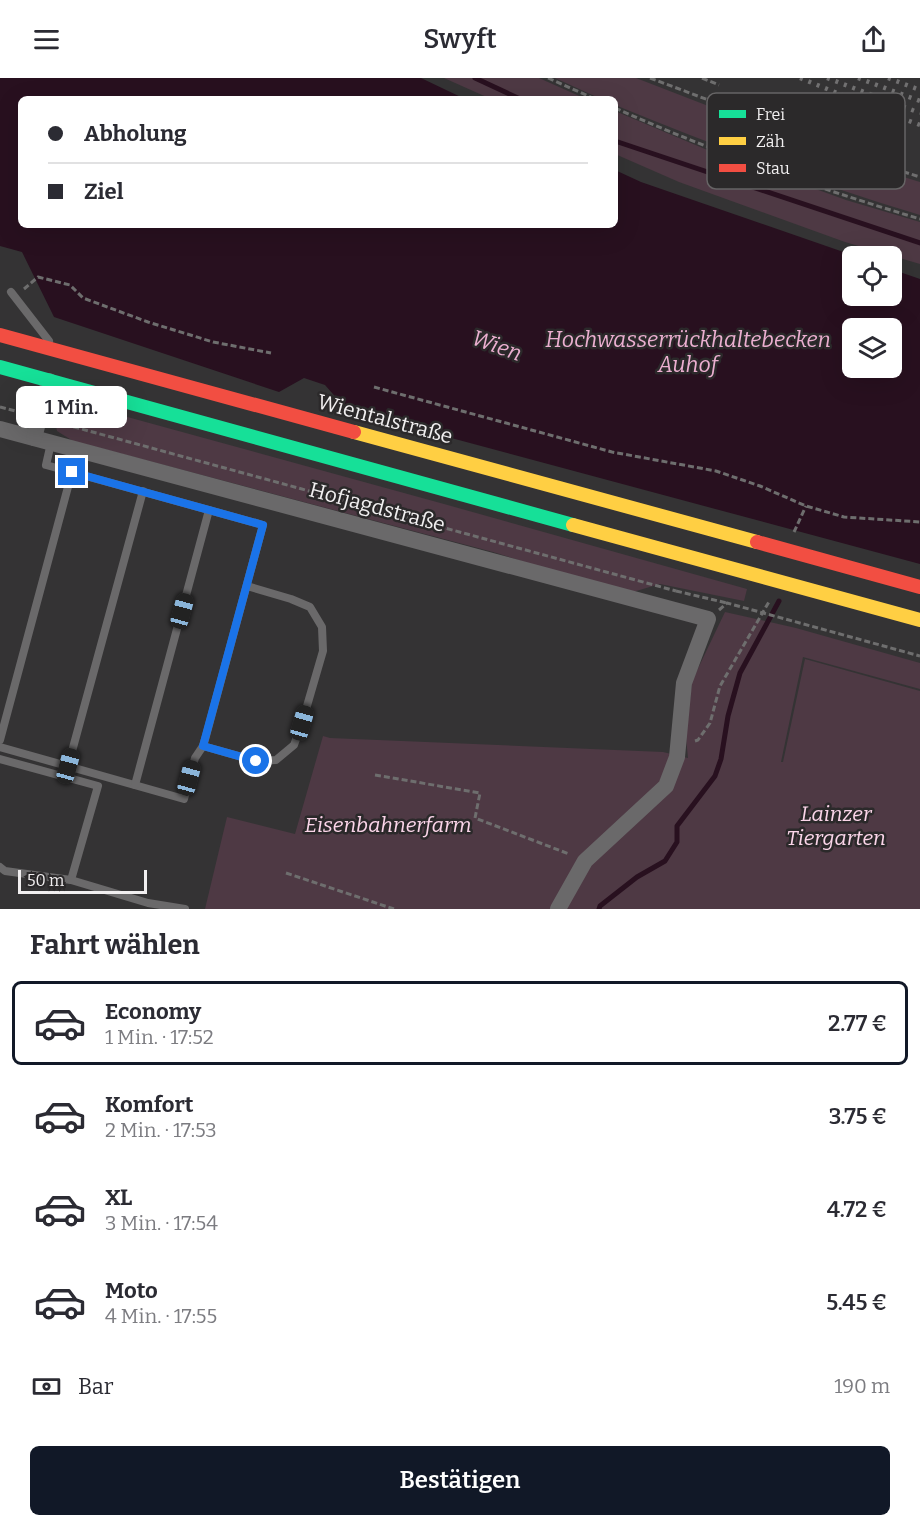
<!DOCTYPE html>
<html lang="de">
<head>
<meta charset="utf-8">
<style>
  body { margin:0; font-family:Bitter,serif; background:#f2f2f3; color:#2b2b33; height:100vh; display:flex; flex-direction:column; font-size:22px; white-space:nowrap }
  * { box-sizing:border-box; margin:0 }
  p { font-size:20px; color:#7c7c81 }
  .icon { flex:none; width:33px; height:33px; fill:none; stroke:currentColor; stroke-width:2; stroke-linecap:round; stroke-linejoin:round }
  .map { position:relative; height:831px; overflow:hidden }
  .drawer { display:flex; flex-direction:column; background:#fff; flex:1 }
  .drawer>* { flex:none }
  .top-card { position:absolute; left:18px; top:18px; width:600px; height:132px; border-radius:9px; box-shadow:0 6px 24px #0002; display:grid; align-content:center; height:132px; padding:0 30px; background:#fff }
  .controls { position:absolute; left:842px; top:168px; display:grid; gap:12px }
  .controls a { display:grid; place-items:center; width:60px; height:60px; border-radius:9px; background:#fff; box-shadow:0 6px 24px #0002; font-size:30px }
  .scale { position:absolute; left:18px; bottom:15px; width:129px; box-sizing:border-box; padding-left:6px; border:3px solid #f1eff0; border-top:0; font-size:16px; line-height:21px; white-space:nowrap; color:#f1eff0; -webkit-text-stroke:4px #2b292a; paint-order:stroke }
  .end { position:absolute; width:27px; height:27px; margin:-14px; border:8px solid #1a73e8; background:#fff; box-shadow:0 0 0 3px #fff }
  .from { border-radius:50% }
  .bubble { position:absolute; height:42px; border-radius:9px; background:#fff; box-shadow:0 6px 24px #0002; font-size:20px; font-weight:600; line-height:42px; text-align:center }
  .car { position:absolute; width:18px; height:36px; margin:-18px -9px; border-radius:8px; box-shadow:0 0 4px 2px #0007; background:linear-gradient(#222 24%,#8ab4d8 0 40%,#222 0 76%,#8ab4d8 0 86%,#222 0) }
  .top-card b { display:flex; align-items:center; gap:21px; height:57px; font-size:22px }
  .top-card b+b { border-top:2px solid #e1e1e2 }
  .top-card i { width:15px; height:15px; background:#2b2b33 }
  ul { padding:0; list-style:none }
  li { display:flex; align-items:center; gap:18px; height:84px; margin:0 12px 9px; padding:0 18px; border:3px solid transparent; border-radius:9px }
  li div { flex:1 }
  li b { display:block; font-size:22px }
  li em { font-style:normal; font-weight:600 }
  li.active { border-color:#111827 }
  li>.icon { width:54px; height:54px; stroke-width:1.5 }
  h2 { padding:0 30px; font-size:27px; line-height:72px }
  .pay { display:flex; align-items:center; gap:15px; height:66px; padding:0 30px; font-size:22px }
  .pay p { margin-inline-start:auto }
  .primary-button { display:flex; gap:12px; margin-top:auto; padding:12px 30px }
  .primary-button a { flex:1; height:69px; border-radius:9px; background:#111827; color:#fff; font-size:24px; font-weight:600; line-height:69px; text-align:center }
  header { display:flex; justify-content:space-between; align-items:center; height:78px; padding:0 30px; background:#fff; font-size:27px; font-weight:600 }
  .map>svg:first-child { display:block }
</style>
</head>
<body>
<header><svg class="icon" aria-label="menu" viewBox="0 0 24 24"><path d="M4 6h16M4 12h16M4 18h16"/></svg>Swyft<svg class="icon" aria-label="share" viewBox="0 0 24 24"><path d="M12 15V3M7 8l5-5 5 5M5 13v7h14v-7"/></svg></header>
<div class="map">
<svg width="920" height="831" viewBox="0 0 920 831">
  <rect width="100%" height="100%" fill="#343334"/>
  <g fill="#4e3944">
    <polygon points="444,0 539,0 586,21 491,21"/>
    <path d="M555,0H636L845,81L920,104V137C816,106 715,68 615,27V21H601Z"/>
    <polygon points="615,33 705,71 846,122 920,144 920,186 845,164 679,104 615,76"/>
    <polygon points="63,325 80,326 444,426 747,511 744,523 660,506 626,516 493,474 73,363 57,353 54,338"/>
    <polygon points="725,534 796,550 920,585 920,611 803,579 781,684 783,684 805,581 920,613 920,831 205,831 227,739 295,756 323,658 330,660 663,674 688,680 686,660 692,603"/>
  </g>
  <path fill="#28101f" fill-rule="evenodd" d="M0,0H421L465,21H21V147H615V92L641,104L855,178H852V218H891V191L920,201V486L347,332L325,307L304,300L279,314L54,239L22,174L0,168ZM852,250H891V290H852Z"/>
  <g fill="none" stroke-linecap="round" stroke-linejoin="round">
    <g stroke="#28101f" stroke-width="5">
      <polyline points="475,0 520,21"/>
      <polyline points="615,63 920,165"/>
      <polyline points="599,831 600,828 637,799 665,783 677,764 677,748 715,698 721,681 728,638 740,595 779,523"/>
    </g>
    <g stroke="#6e6e6e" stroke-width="3" stroke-dasharray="6 3" stroke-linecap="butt">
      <polyline points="548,0 595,21"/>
      <polyline points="650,0 873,84 920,99"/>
      <polyline points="702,0 719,7"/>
      <path d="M615,30C713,74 817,110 920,141"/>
      <polyline points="24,211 38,199 70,207 83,220 148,244 213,264 271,275"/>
      <polyline points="374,309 612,374 716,393 760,408 806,428 844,439 920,444"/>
      <polyline points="0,329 23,335"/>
      <polyline points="56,344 676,513"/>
      <polyline points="794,454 806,428"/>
      <polyline points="676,513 727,525"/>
      <polyline points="719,532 727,525 920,578"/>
      <polyline points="695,663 698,662 710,645 720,608 770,522"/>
      <polyline points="375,697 480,715 475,740 569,776"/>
      <polyline points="286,795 394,831"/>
    </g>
    <g stroke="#6a696a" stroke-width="8">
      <polyline points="11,214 49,263"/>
      <polyline points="51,365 46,387 263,447 206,658 203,668 256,683 276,682 294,667 302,645 323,573 322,549 310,529 291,521 247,508"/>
      <polyline points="0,662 72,394"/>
      <polyline points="0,669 184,721 195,680 203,668"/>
      <polyline points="0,681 98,708 71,802"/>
      <polyline points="68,688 143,413"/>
      <polyline points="135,707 209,432"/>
      <polyline points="0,789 5,793 71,802 148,825 185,831"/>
    </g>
    <g stroke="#6a696a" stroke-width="16">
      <polyline points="0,351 708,541 684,605 677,679 666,708 585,783 558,831"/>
      <polyline points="34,360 49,303"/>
    </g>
    <polyline stroke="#16e098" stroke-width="14" points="0,289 573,447"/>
    <g stroke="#ffcf43" stroke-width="14">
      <polyline points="354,354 757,464"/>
      <polyline points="573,447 920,542"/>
    </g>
    <g stroke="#f24e42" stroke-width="14">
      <polyline points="0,257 354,354"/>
      <polyline points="757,464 920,509"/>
    </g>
    <g stroke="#717071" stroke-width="4.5" stroke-dasharray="3 6" stroke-linecap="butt">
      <polyline points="800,0 879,32 920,47"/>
      <polyline points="827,0 920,35"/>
      <polyline points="858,0 920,23"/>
      <polyline points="888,0 920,12"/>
    </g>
  </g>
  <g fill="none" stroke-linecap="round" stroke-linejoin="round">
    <polyline stroke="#1a73e8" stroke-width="8" points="72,394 263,447 203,668 256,683"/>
  </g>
  <g text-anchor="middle" stroke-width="5" stroke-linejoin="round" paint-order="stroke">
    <g font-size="21" fill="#f1eff0" stroke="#2b292a">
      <text transform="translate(385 341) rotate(15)" y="7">Wientalstraße</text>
      <text transform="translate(377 429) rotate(15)" y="7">Hofjagdstraße</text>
    </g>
    <g font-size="21" font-style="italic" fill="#fbd5e9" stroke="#2b292a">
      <text x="836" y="743">Lainzer<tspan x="836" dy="24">Tiergarten</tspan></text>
      <text x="388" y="754">Eisenbahnerfarm</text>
    </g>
    <g font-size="22" font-style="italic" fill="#ebafd0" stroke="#2b292a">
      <text x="688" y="269">Hochwasserrückhaltebecken<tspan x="688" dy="25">Auhof</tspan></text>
      <text transform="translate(497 267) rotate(20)" y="8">Wien</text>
    </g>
  </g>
  <rect x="707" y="15" width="198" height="96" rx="9" fill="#2b292a" stroke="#666465" stroke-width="1.5"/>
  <rect x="719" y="32" width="27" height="8" fill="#16e098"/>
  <rect x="719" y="59" width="27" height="8" fill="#ffcf43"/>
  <rect x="719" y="86" width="27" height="8" fill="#f24e42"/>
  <g font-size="16" fill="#f1eff0">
    <text x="756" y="42">Frei</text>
    <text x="756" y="69">Zäh</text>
    <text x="756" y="96">Stau</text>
  </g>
</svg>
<div class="controls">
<a><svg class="icon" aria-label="locate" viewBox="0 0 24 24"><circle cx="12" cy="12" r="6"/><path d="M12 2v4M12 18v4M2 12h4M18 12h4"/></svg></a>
<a><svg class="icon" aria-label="layers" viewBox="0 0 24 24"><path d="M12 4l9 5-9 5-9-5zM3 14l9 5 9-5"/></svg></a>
</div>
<div class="scale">50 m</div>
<i class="end from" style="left:256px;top:683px"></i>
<i class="end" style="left:72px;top:394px"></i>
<div class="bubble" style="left:16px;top:308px;width:111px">1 Min.</div>
<i class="car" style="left:182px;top:533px;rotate:15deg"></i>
<i class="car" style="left:302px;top:645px;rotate:16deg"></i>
<i class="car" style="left:68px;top:688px;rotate:15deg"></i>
<i class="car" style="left:189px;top:700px;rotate:15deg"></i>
<div class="top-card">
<b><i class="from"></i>Abholung</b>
<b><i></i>Ziel</b>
</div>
</div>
<section class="drawer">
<h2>Fahrt wählen</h2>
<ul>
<li class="active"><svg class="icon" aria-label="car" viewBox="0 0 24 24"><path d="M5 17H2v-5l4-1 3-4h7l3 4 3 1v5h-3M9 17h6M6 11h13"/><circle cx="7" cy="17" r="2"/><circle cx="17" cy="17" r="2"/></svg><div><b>Economy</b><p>1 Min. · 17:52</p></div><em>2.77 €</em></li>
<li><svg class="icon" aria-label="car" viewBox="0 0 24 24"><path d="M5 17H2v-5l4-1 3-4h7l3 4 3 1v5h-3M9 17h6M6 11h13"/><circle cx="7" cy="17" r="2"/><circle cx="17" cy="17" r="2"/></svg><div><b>Komfort</b><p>2 Min. · 17:53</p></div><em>3.75 €</em></li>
<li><svg class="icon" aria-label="car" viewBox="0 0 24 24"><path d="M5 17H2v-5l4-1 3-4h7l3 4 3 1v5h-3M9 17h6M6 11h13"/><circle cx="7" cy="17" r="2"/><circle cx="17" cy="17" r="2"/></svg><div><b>XL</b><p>3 Min. · 17:54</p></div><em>4.72 €</em></li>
<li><svg class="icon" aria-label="car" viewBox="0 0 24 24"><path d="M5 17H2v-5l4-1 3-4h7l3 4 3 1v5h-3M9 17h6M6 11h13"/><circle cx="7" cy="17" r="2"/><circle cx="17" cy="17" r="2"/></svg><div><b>Moto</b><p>4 Min. · 17:55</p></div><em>5.45 €</em></li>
</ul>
<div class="pay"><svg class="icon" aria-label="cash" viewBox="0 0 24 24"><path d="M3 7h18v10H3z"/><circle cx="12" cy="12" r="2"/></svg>Bar<p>190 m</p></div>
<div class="primary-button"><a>Bestätigen</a></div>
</section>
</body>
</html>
